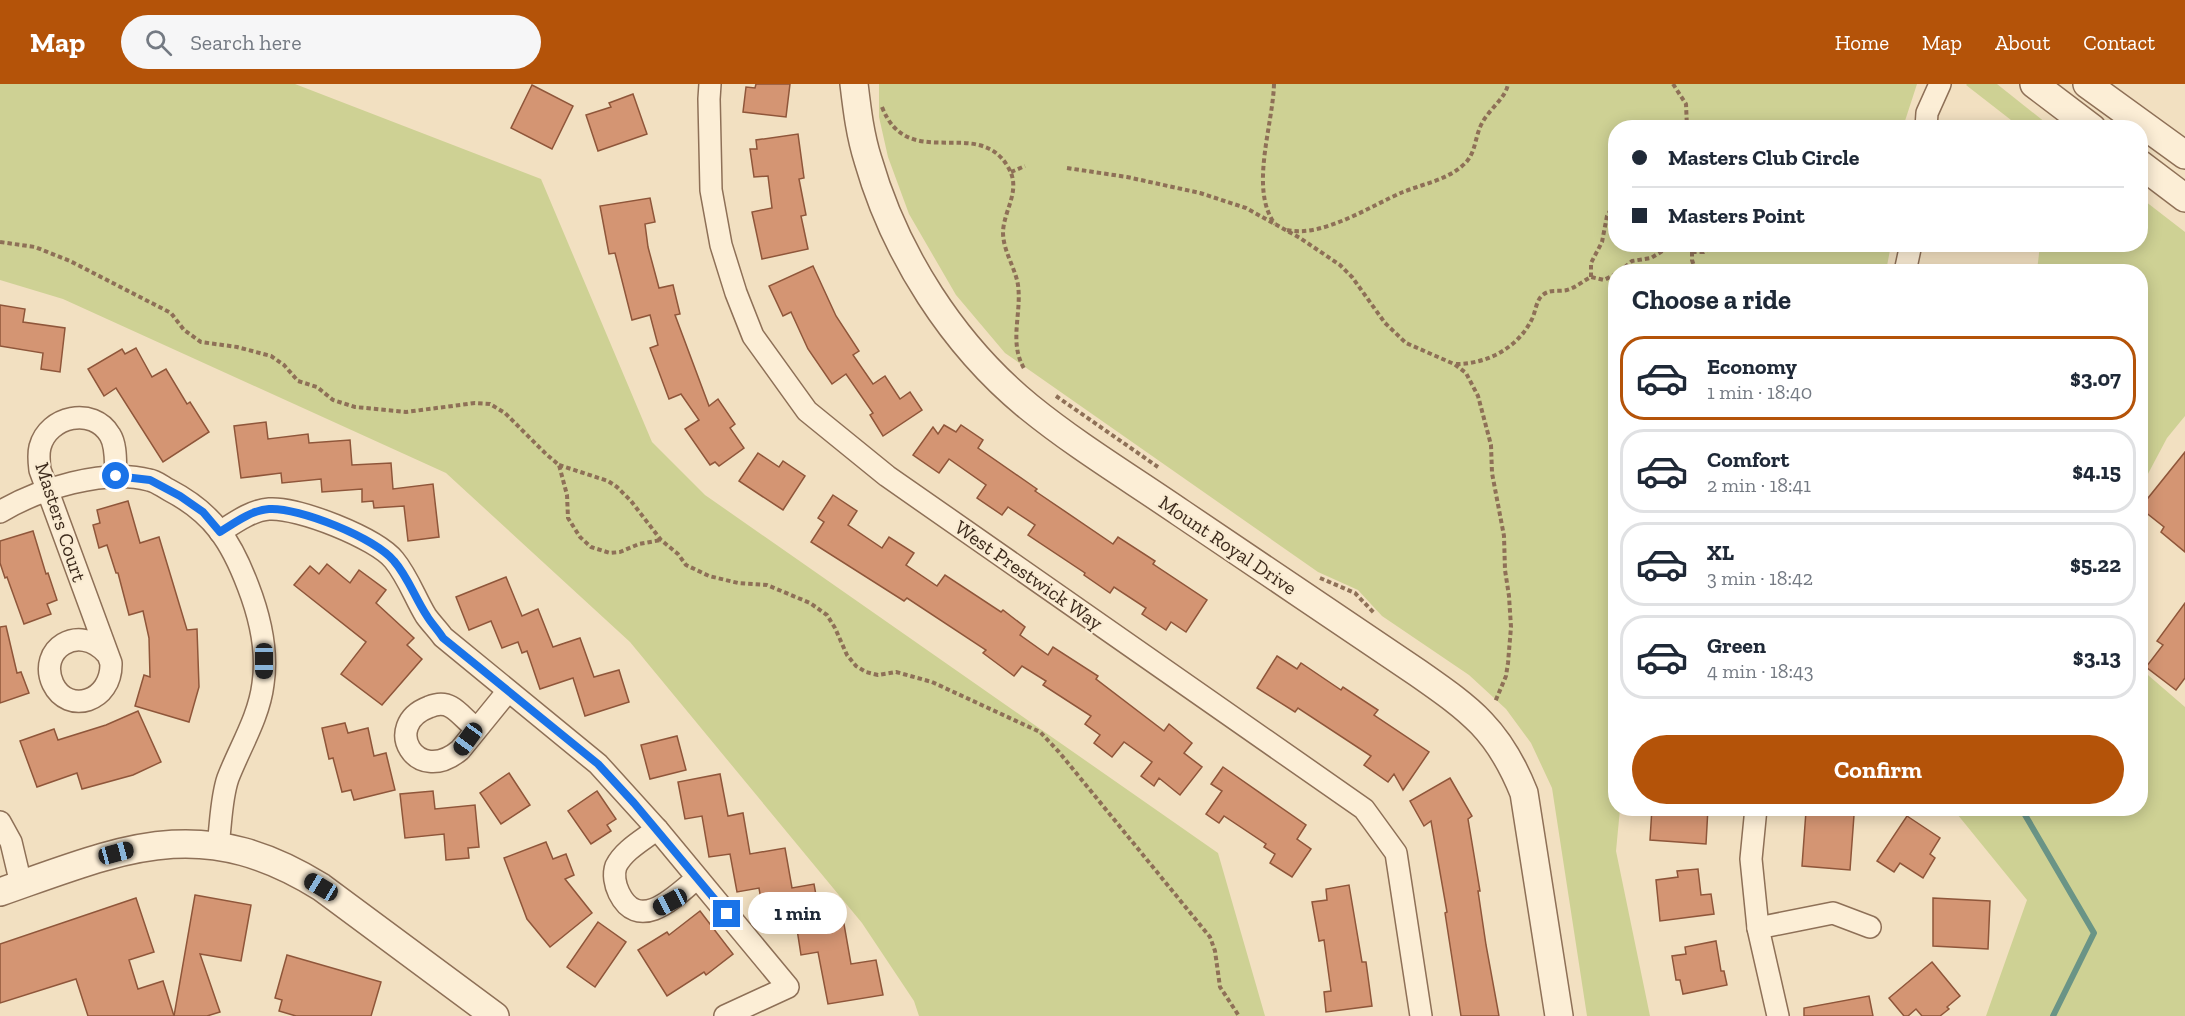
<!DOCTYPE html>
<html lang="en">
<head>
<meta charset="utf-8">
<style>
  body { margin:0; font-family:"Zilla Slab",serif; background:#f6f6f7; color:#1f2937; height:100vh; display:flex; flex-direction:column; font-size:22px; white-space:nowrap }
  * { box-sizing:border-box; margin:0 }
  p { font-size:20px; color:#747a83 }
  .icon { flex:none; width:33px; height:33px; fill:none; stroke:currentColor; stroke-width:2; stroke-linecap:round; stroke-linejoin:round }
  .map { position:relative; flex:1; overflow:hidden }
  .side { position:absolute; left:1608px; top:180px; width:540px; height:552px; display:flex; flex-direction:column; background:#fff; border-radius:24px; box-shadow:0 3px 15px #0003 }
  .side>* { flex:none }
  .hud { position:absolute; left:1608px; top:36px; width:540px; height:132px; border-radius:24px; box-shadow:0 3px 15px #0003; display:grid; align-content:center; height:132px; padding:0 24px; background:#fff }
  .end { position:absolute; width:27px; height:27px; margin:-14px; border:8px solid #1a73e8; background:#fff; box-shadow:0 0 0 3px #fff }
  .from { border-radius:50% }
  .bubble { position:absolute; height:42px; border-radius:21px; background:#fff; box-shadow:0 3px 15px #0003; font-size:20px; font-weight:700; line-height:42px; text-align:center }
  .car { position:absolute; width:18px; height:36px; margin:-18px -9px; border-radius:8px; box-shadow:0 0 4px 2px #0007; background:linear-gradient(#222 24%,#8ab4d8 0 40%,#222 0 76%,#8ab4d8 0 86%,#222 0) }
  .hud b { display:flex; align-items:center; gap:21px; height:57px; font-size:22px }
  .hud b+b { border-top:2px solid #e0e1e3 }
  .hud i { width:15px; height:15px; background:#1f2937 }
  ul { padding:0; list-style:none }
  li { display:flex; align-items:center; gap:18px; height:84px; margin:0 12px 9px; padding:0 12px; border:3px solid #e0e1e3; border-radius:24px }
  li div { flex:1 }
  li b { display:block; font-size:22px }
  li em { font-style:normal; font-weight:700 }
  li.on { border-color:#b45309 }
  li>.icon { width:54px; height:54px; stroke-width:1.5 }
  h2 { padding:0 24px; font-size:27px; line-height:72px }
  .action { display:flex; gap:12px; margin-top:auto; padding:12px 24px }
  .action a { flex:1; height:69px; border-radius:36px; background:#b45309; color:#fff; font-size:24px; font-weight:700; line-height:69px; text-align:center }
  header { display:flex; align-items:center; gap:36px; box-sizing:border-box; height:84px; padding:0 30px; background:#b45309; color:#fff }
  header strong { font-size:28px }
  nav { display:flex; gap:33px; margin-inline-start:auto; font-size:21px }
  .search { width:420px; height:54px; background:#f6f6f7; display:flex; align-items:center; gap:15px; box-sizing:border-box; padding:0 21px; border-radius:33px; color:#747a83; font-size:22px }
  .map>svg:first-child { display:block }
</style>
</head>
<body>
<header>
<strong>Map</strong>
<div class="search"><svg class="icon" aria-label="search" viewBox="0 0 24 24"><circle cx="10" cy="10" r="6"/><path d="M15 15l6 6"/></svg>Search here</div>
<nav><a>Home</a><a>Map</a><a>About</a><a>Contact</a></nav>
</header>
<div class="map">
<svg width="2185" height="932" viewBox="0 0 2185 932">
  <rect width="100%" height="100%" fill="#f2e0c1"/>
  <g fill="#ced194">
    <polygon points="0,0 295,0 541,95 652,358 705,411 1218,769 1265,932 919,932 914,917 862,839 630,558 446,389 63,215 0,196"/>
    <polygon points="879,0 1917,0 1903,43 1616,44 1616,160 1891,161 1886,187 1616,188 1616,724 1620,725 1616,767 1650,932 1587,932 1552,704 1531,659 1506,625 1469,591 1382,532 1358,506 1318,488 1005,269 956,211 909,130 888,73 879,33"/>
    <polygon points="1967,0 1997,0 2051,43 2020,43 1966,1"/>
    <polygon points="2141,114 2185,148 2185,332 2167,354 2141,403 2140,188 2037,187 2040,161 2140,160"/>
    <polygon points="2141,585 2185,623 2185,932 1986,932 2027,816 1953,725 2140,724"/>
  </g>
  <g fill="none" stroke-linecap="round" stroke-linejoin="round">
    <polyline stroke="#6a9486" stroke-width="6" points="2021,724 2094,849 2053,932"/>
  </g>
  <g fill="#d49573" stroke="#8f563a" stroke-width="1.5">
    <polygon points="756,0 790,0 786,33 743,28 746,3 755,4"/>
    <polygon points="532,1 573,22 552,65 511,44"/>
    <polygon points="633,10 647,50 598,67 586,31 611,23 609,19"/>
    <polygon points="798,50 804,94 799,95 806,131 801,132 808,165 762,175 752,128 772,124 768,92 754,93 750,65 757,65 756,56"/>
    <polygon points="650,114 655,138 645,140 648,163 659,204 673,201 680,230 675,231 709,322 718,315 735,340 730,344 744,364 719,382 715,378 710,381 685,345 699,336 681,310 669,315 650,264 658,261 650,231 632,236 615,169 609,170 600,122"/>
    <polygon points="813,182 836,232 859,267 853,271 873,300 885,292 900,315 910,308 922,326 883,352 870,331 873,329 846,290 832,300 808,265 791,228 783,232 769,202"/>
    <polygon points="0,221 25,225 23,238 65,244 60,288 41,285 43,269 0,262"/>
    <polygon points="136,264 152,293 166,285 187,320 190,318 209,348 163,378 116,304 104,312 88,285 122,265 125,270"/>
    <polygon points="266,338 268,355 308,350 309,359 350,356 352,381 391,379 393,405 433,400 439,453 408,457 404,422 374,424 373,417 362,418 362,405 322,408 321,395 282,399 281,389 241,394 234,342"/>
    <polygon points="944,341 956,348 961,341 983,356 978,364 1037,405 1035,407 1113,460 1118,453 1155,477 1153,480 1207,516 1186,548 1171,538 1166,546 1142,530 1146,524 1114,503 1110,509 1084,491 1085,489 1028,451 1035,441 1008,423 1002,431 977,414 986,401 949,375 939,389 913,371 933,343 938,350"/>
    <polygon points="2185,368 2185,468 2161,448 2164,443 2140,424"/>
    <polygon points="758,369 779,383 783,377 805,392 783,426 739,397"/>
    <polygon points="833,411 857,427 848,441 882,464 889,453 914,469 906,481 937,502 945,491 1001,528 1003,526 1025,543 1020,551 1048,571 1053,563 1098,592 1096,595 1164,647 1169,640 1192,659 1184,669 1202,683 1180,711 1159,694 1154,702 1141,692 1152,678 1124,658 1112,673 1094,659 1100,651 1085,640 1091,632 1043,601 1046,597 1022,582 1014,592 983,569 986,566 907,514 904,517 811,458 824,438 818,434"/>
    <polygon points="128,417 140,459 159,453 187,546 197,545 199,603 189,638 135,622 144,591 150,593 149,554 143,527 129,531 118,489 116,489 107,461 99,464 93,441 100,439 97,426"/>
    <polygon points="33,447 46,490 48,489 57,516 47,520 51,530 24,540 7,493 5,494 0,479 0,457"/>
    <polygon points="327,480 350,499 359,486 386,506 376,519 414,554 407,561 422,575 382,621 341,590 366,558 294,501 310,482 319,490"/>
    <polygon points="506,493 522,532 538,525 553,563 580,554 594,593 619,586 629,618 585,632 573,594 540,605 527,567 522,569 518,558 502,564 491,537 469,546 456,513"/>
    <polygon points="2185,519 2185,594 2176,606 2146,583 2163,561 2157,557"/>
    <polygon points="6,542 17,589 21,588 29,609 0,619 0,543"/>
    <polygon points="1277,572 1297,585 1301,579 1341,606 1343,603 1378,626 1374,631 1429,668 1403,706 1394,690 1388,698 1364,681 1371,672 1298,624 1295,628 1257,604"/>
    <polygon points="138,627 161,678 133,691 82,705 77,689 37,703 20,657 54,645 58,656 106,641"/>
    <polygon points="345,639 348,649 368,644 374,672 386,669 395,706 354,716 351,706 342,708 333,674 329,675 322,644"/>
    <polygon points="677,652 686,686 650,695 641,661"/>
    <polygon points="1223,683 1306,741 1297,755 1311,765 1292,793 1270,779 1275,770 1264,763 1266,760 1224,732 1219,739 1206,730 1222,707 1211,700"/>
    <polygon points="509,689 530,721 501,740 480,709"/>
    <polygon points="720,690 728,732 743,729 750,770 785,764 792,804 814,800 822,844 844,840 851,880 876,876 883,911 828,920 818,868 801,871 796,839 766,845 759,804 737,808 730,770 709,773 702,732 685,735 678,698"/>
    <polygon points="1450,694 1472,732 1468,735 1480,807 1478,807 1486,861 1499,932 1461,932 1445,829 1447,828 1431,737 1424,742 1410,717"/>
    <polygon points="433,707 435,725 475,721 479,763 468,764 469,774 446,776 444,750 405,754 400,710"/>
    <polygon points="597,707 616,735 607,741 611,747 591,760 568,727"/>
    <polygon points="1652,724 1708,724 1706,760 1650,756"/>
    <polygon points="1806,727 1854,731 1850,786 1802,782"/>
    <polygon points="1907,732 1940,754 1930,770 1935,774 1923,794 1900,779 1894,788 1877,777"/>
    <polygon points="546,758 553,775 566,770 574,791 565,795 592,829 550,863 527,835 504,774"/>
    <polygon points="1698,785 1701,811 1711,810 1714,830 1660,837 1656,796 1678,793 1677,787"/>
    <polygon points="1349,801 1362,878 1366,878 1372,922 1326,928 1324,908 1331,907 1324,856 1319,857 1312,818 1327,816 1326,805"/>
    <polygon points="195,811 251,821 241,877 200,870 220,928 207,932 174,932"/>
    <polygon points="136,814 154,868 129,876 138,905 163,897 174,932 88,932 76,895 0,919 0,860"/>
    <polygon points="1933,814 1990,817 1988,865 1933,862"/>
    <polygon points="700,827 733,870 706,891 704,888 667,912 638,866 667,848 669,851"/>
    <polygon points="598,838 626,858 595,903 567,883"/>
    <polygon points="1716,857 1721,887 1724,887 1727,901 1683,910 1680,896 1676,896 1672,872 1686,870 1685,863"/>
    <polygon points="287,871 381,898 371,932 296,932 279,927 282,916 275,914"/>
    <polygon points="1932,878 1960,912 1947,923 1949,925 1940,932 1922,932 1916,925 1908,932 1904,932 1889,914"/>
    <polygon points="1869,912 1873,932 1804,932 1804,924"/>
  </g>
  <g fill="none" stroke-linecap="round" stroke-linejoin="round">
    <g stroke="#8e7057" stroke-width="24">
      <g id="minor">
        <polyline points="710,0 709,15 711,106 721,161 736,209 753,252 807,327 887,392 1364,725 1396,769 1421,932"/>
        <polyline points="1926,44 1927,29 1940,0"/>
        <polyline points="1905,188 1911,160"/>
        <path d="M0,428C38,405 105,384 149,396C156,397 163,403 169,406C213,429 231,457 248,502C260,533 268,567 263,600C259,633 240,663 228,694C221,714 221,740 218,761"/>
        <path d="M220,448C234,439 252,426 269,425C298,423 376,454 394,476C408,493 415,514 426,532C431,539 438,546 443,553L598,680L657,745L788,903L725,932"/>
        <path d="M106,569C79,539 37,565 53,600C68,631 112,618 111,579L40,386C39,378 38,371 40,363C48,332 93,322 110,351C117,362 115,380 116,392"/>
        <path d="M476,644C467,638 460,628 451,623C444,619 436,620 429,623C381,641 416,703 460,666L508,607"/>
        <polyline points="1756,724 1751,775 1758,844 1778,932"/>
        <polyline points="0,738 11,758 21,800"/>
        <path d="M657,745C643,756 624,766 616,782C613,790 615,801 619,809C639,850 676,812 697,794"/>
        <polyline points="1758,844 1833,829 1870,843"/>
      </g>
    </g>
    <g stroke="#8e7057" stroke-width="30">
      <g id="tertiary">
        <path d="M854,0C857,25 860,51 868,76C895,170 953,261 1029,323C1077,362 1130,394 1181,429C1260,482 1339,536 1418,589C1471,626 1499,646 1524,709L1559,932"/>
        <polyline points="2034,0 2092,44"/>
        <polyline points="2087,0 2185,71"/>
        <polyline points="2140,80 2185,114"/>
        <path d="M0,808C123,765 200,728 321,803L495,932"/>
      </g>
    </g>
    <g stroke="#8e7057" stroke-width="4" stroke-dasharray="4.5 3" stroke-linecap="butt">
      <path d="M1274,0C1273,41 1249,106 1275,140"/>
      <polyline points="1673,0 1686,20 1687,44"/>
      <path d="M882,23C908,90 978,31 1008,83C1022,106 1004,125 1003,148C1003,167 1015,183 1018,201C1022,230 1008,259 1025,286"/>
      <polyline points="1067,84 1127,93 1200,109 1246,124 1300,154 1340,181 1352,193 1385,239 1406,259 1454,280 1466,289 1478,312 1491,361 1492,389 1504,452 1505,486 1509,512 1511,543 1508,579 1506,592 1495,618"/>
      <polyline points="1011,88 1025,82"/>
      <path d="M1287,146C1323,154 1372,121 1403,108C1423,100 1446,96 1462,82C1476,71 1474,56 1481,41C1488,26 1506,14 1508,0"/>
      <polyline points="0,158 35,163 70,177 171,229 184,246 201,258 237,263 271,272 284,281 298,297 317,303 333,316 355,323 406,328 475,319 490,320 505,329 546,370 559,381 567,411 568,434 580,453 591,463 610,469 620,468 639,460 661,456"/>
      <polyline points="1692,168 1692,176 1696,188"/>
      <polyline points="1619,188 1632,177 1651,174 1669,163 1678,161 1685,163 1692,168 1704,168 1719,160"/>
      <polyline points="1591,193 1591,179 1602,158 1607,132 1616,116"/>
      <path d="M1456,280C1487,280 1518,264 1532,235C1536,227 1536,215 1544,210C1551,205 1559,208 1567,206C1575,204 1583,197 1591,193L1604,196L1616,190"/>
      <polyline points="1056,312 1158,383"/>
      <polyline points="559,381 608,397 617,403 631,417 661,456 678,470 686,481 709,492 738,499 767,501 810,519 827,531 835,544 847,571 856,582 866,588 878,591 896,588 932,598 1040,648 1059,668 1210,853 1215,867 1220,903 1239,932"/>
      <polyline points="1320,494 1355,509 1375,530"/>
    </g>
    <use href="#minor" stroke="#fceed6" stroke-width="21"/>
    <use href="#tertiary" stroke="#fceed6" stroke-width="27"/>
  </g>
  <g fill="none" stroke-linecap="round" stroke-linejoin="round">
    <path stroke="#1a73e8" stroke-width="8" d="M116,392L150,396L180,412L203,428L220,448C234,439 252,426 269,425C299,423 375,454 394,477C408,493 415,514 427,532C431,539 438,546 443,554L598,680L634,719L727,830"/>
  </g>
  <g text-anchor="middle" stroke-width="4.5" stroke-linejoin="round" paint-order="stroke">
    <g font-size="20" fill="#3c2a1c" stroke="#f9ebd2">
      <text transform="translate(61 438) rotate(72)" y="7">Masters Court</text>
      <text transform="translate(1228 461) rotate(34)" y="7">Mount Royal Drive</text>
      <text transform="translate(1029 491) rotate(35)" y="7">West Prestwick Way</text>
    </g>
  </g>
</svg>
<i class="end from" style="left:116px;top:392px"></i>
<i class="end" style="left:727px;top:830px"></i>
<div class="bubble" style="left:748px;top:808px;width:99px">1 min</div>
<i class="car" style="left:264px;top:577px;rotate:180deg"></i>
<i class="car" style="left:468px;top:655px;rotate:216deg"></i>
<i class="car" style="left:116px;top:769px;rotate:75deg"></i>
<i class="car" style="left:321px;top:803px;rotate:301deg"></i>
<i class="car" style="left:670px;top:818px;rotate:242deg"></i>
<div class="hud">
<b><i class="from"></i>Masters Club Circle</b>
<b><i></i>Masters Point</b>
</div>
<section class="side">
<h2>Choose a ride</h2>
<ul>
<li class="on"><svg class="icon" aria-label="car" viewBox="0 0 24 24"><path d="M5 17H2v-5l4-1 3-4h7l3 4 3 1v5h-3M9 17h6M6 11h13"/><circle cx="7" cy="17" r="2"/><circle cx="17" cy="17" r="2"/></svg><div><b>Economy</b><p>1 min · 18:40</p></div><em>$3.07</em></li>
<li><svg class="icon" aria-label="car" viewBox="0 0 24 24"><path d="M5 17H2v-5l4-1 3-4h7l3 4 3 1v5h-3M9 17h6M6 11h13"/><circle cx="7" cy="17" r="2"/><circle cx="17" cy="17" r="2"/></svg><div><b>Comfort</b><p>2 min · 18:41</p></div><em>$4.15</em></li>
<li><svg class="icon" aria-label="car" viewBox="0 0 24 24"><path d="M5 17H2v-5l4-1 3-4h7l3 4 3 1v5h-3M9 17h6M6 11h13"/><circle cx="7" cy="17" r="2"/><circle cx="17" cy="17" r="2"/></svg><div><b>XL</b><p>3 min · 18:42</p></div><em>$5.22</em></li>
<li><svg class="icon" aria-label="car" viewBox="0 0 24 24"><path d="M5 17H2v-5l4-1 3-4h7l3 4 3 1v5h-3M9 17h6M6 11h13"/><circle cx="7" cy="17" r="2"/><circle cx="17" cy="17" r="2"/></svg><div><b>Green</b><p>4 min · 18:43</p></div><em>$3.13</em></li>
</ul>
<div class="action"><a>Confirm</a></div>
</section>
</div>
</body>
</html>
